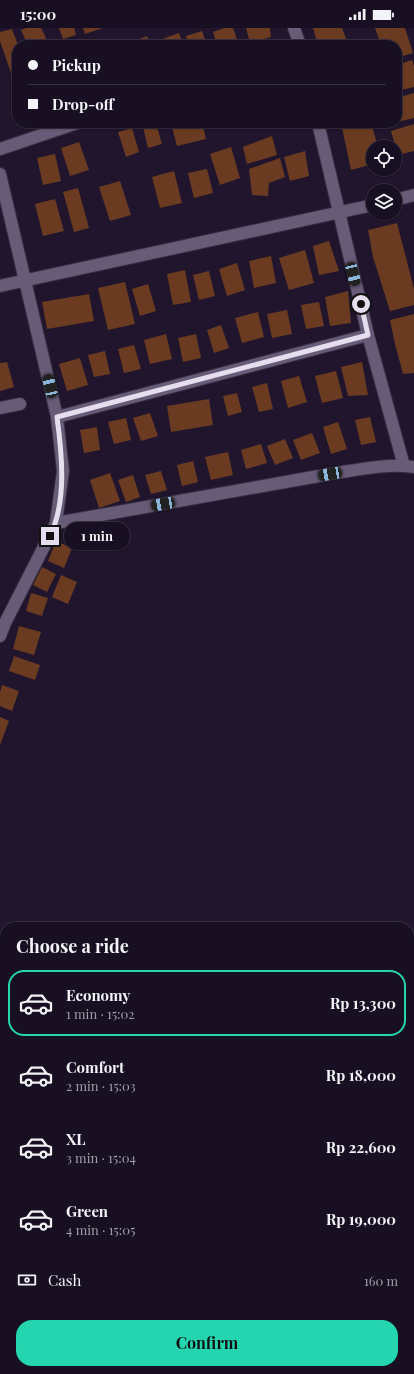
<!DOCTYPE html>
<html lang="en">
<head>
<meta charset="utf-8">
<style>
  body { margin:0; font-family:"Playfair Display",serif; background:#21192a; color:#f1f3f6; height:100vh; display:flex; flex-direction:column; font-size:15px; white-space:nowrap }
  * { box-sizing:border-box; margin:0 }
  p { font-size:13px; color:#9f9da5 }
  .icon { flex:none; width:22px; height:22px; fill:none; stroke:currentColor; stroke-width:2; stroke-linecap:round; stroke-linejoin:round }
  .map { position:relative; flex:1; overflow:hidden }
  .panel { position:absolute; left:0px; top:894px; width:414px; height:452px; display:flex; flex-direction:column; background:#181022; border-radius:16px 16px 0 0; box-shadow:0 1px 3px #0004,0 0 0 1px #363040 }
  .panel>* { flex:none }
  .banner { position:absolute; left:12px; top:12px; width:390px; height:88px; border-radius:16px; box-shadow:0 1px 3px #0004,0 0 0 1px #363040; display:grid; align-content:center; height:88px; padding:0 16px; background:#181022 }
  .buttons { position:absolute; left:366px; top:112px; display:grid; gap:8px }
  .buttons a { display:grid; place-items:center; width:36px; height:36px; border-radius:50%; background:#181022; box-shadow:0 1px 3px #0004,0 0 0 1px #363040; font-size:20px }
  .end { position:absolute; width:18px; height:18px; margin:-9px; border:5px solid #e5deef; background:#111; box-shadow:0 0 0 2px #111 }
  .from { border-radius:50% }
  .bubble { position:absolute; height:28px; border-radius:14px; background:#181022; box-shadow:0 1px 3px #0004,0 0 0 1px #363040; font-size:13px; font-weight:700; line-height:28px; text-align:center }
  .car { position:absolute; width:12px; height:24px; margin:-12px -6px; border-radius:5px; box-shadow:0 0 3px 1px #0007; background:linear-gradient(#222 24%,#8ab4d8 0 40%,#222 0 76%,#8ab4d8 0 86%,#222 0) }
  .banner b { display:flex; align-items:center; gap:14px; height:38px; font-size:15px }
  .banner b+b { border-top:1px solid #363040 }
  .banner i { width:10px; height:10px; background:#f1f3f6 }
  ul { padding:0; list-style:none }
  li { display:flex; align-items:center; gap:12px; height:66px; margin:0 8px 6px; padding:0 8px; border:2px solid transparent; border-radius:16px }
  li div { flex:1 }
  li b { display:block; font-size:15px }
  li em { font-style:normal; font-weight:700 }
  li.active { border-color:#24d5af }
  li>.icon { width:36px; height:36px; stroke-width:1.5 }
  h2 { padding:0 16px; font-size:18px; line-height:48px }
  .pay { display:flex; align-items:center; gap:10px; height:44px; padding:0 16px; font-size:15px }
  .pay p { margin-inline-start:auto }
  .button { display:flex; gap:8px; margin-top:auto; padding:8px 16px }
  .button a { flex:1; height:46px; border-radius:16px; background:#24d5af; color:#111; font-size:16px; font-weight:700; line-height:46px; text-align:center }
  .status { display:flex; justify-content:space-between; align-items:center; height:28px; padding:0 20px; background:#181022; direction:ltr }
  .status svg { height:11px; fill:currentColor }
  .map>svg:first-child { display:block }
</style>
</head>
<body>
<div class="status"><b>15:00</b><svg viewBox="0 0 49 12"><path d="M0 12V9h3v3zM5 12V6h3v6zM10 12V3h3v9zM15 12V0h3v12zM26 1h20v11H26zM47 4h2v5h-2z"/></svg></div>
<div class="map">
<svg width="414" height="1346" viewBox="0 0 414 1346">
  <rect width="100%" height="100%" fill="#20152d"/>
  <g fill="#6a3b21">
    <polygon points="26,0 41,0 49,16 28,17 21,2"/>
    <polygon points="59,0 74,0 76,7 63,11"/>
    <polygon points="83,0 103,0 85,6"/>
    <polygon points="224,0 233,0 239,17 217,17 213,4"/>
    <polygon points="246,0 270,0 271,9 250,15"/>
    <polygon points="313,0 342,0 348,16 318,17"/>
    <polygon points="375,0 405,0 413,25 397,30 397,17 381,17"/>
    <polygon points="12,1 18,17 17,50 13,51 0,13 0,4"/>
    <polygon points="202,3 207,17 188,17 186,8"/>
    <polygon points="179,5 183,17 156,17 154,14"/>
    <polygon points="147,8 151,17 124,17"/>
    <polygon points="412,32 414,38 414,59 397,63 397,37"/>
    <polygon points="414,65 414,90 397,94 397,70"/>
    <polygon points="142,95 156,95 162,116 148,120"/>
    <polygon points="171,95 202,95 206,111 177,118"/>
    <polygon points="341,95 371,95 378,119 373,119 373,136 351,142"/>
    <polygon points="414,96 414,123 398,127 391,103"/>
    <polygon points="132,100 139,124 126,129 118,104"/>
    <polygon points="272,108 277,127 247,136 243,119"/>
    <polygon points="79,114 89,142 70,148 61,120"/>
    <polygon points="231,119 240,150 220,157 210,126"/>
    <polygon points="305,123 309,148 290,153 284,129"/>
    <polygon points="55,126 61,153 43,157 37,130"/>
    <polygon points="280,130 285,149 269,155 268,168 252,167 249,141"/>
    <polygon points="207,141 213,165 194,170 188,145"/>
    <polygon points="174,143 182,175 160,180 152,149"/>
    <polygon points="120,153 131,187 110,193 99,159"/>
    <polygon points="78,160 89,200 74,204 63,164"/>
    <polygon points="55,171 64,203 43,208 35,176"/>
    <polygon points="397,195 414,261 414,277 390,283 373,229 368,202"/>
    <polygon points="329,213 339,243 319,247 313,218"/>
    <polygon points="305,222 314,255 289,262 279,230"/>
    <polygon points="271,228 276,255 254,260 249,233"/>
    <polygon points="237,235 245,262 227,268 219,241"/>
    <polygon points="185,242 191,274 173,277 167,246"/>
    <polygon points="209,243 215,268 199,272 193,247"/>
    <polygon points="125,254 135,296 108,302 98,260"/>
    <polygon points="148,256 156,283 140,288 132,261"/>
    <polygon points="348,263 351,295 330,298 325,269"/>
    <polygon points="89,266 94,293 47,301 42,274"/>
    <polygon points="319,274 324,298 306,301 301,277"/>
    <polygon points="287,282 292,306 272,310 267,286"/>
    <polygon points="258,284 264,309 242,315 235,290"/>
    <polygon points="414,286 414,345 403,346 395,316 390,292"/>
    <polygon points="221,297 229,320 214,325 207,302"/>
    <polygon points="166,306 172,331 150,336 144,312"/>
    <polygon points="196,306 201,330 183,334 178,310"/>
    <polygon points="134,317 141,341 124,345 118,321"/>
    <polygon points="105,323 110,346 94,349 88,327"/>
    <polygon points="80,330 88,357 67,363 59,336"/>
    <polygon points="7,334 14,359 0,363 0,335"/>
    <polygon points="362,334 368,367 348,368 341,339"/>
    <polygon points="336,343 343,370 322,375 315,348"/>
    <polygon points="299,348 307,374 288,380 281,353"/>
    <polygon points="267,355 273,381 259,384 252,359"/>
    <polygon points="237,365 242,384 228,388 223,368"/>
    <polygon points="209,371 213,397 171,404 167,378"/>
    <polygon points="150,385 158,408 141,413 133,390"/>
    <polygon points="370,389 376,414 361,417 355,392"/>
    <polygon points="126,390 131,412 114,416 108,394"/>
    <polygon points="338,394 347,421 331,426 323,399"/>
    <polygon points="97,399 100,422 84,425 80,402"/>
    <polygon points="312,405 320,425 301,432 293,412"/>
    <polygon points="285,411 293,430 275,437 267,418"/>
    <polygon points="261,416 267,435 246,441 241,422"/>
    <polygon points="228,424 233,447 211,452 205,429"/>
    <polygon points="193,433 198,454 182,458 177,437"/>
    <polygon points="161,443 167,462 151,466 145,447"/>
    <polygon points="110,445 120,473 99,480 90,452"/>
    <polygon points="133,447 140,469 126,474 118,452"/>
    <polygon points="56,513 72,520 64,540 48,533"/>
    <polygon points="42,539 56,546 47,564 33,557"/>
    <polygon points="61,547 77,554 68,576 52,569"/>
    <polygon points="31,565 48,570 42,588 26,583"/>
    <polygon points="19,598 41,604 34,627 13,621"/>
    <polygon points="14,628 40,637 35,652 9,643"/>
    <polygon points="2,657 19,663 12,683 0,678 0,664"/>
    <polygon points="0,689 9,693 0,717"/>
  </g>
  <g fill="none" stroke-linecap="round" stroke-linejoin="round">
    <g stroke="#362e41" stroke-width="14">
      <g id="street">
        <polyline points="294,0 300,17"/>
        <polyline points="318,95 368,307 404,438"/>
        <polyline points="0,121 77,95"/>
        <polyline points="0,146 57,389 63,443 56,495 5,595 0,608"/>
        <polyline points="395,172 414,167"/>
        <polyline points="0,258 373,177"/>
        <polyline points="0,380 20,376"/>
        <polyline points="57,389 368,307"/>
        <path d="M56,495L330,446C357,442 387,435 414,439"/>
      </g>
    </g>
    <g stroke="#6d6379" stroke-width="2.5" stroke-dasharray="2 2" stroke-linecap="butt">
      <polyline points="409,1147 414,1134"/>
      <polyline points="288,1346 290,1341"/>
    </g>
    <use href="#street" stroke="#675b78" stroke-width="12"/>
  </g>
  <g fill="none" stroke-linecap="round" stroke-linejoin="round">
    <path stroke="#e5deef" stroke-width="5" d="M50,508C67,473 62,426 57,389L368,307L361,276"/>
  </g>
</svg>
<div class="buttons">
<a><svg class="icon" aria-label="locate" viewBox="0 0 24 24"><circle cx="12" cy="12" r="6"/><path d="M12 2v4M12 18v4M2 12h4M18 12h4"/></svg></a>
<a><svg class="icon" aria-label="layers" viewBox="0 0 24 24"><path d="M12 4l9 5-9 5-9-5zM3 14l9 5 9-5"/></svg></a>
</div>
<i class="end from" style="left:361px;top:276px"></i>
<i class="end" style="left:50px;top:508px"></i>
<div class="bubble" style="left:64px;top:494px;width:66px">1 min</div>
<i class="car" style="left:353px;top:246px;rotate:166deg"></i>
<i class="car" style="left:50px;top:358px;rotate:347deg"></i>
<i class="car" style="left:330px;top:446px;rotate:260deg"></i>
<i class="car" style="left:163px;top:476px;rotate:260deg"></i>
<div class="banner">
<b><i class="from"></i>Pickup</b>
<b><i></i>Drop-off</b>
</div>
<section class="panel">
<h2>Choose a ride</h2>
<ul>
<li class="active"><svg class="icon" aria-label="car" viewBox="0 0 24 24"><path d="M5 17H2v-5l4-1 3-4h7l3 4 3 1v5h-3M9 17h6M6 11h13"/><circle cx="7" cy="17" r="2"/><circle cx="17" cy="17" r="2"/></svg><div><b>Economy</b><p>1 min · 15:02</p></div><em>Rp 13,300</em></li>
<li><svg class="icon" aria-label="car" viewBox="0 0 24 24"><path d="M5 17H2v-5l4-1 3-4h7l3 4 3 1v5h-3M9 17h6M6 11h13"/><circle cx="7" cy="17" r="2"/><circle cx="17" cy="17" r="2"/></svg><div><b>Comfort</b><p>2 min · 15:03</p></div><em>Rp 18,000</em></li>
<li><svg class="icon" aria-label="car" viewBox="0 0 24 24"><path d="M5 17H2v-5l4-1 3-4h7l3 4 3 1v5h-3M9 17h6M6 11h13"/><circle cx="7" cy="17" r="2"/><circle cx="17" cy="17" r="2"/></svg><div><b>XL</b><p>3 min · 15:04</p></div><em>Rp 22,600</em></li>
<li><svg class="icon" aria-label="car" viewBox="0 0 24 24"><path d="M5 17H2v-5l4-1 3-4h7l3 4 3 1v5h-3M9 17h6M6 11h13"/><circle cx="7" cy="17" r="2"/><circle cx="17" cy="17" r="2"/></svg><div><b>Green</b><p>4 min · 15:05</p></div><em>Rp 19,000</em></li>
</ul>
<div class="pay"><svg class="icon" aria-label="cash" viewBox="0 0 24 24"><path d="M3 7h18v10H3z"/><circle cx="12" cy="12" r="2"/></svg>Cash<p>160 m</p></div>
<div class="button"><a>Confirm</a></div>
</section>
</div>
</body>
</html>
